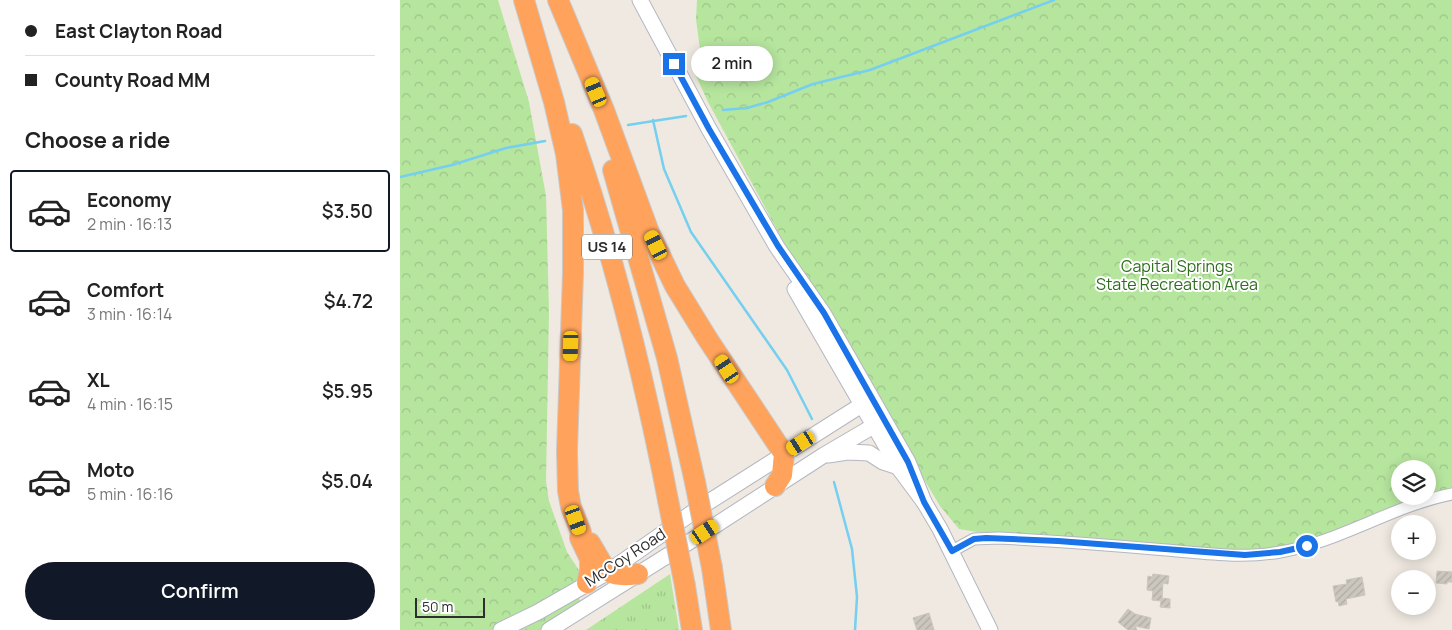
<!DOCTYPE html>
<html lang="en">
<head>
<meta charset="utf-8">
<style>
  body { margin:0; font-family:Manrope,sans-serif; background:#f2f2f2; color:#222; height:100vh; display:flex; flex-direction:column; font-size:19px; white-space:nowrap }
  * { box-sizing:border-box; margin:0 }
  p { font-size:16px; color:#767676 }
  .icon { flex:none; width:28px; height:28px; fill:none; stroke:currentColor; stroke-width:2; stroke-linecap:round; stroke-linejoin:round }
  .map { position:relative; flex:1; overflow:hidden }
  .side { display:flex; flex-direction:column; background:#fff; width:400px }
  .side>* { flex:none }
  .hud { display:grid; align-content:center; height:110px; padding:0 25px; background:#fff }
  .tools { position:absolute; left:991px; top:460px; display:grid; gap:10px }
  .tools a { display:grid; place-items:center; width:45px; height:45px; border-radius:50%; background:#fff; box-shadow:0 2px 12px #0003; font-size:25px }
  .scale { position:absolute; left:15px; bottom:12px; width:70px; box-sizing:border-box; padding-left:5px; border:2px solid #2e2e2e; border-top:0; font-size:14px; line-height:18px; white-space:nowrap; color:#2e2e2e; -webkit-text-stroke:4px #fff; paint-order:stroke }
  .end { position:absolute; width:22px; height:22px; margin:-11px; border:6px solid #1a73e8; background:#fff; box-shadow:0 0 0 2px #fff }
  .from { border-radius:50% }
  .bubble { position:absolute; height:35px; border-radius:18px; background:#fff; box-shadow:0 2px 12px #0003; font-size:16px; font-weight:600; line-height:35px; text-align:center }
  .car { position:absolute; width:15px; height:30px; margin:-15px -8px; border-radius:6px; box-shadow:0 0 4px 1px #0007; background:linear-gradient(#f5c518 24%,#345 0 40%,#f5c518 0 76%,#345 0 86%,#f5c518 0) }
  .hud b { display:flex; align-items:center; gap:18px; height:48px; font-size:19px }
  .hud b+b { border-top:1px solid #e0e0e0 }
  .hud i { width:12px; height:12px; background:#222 }
  ul { padding:0; list-style:none }
  li { display:flex; align-items:center; gap:15px; height:82px; margin:0 10px 8px; padding:0 15px; border:2px solid transparent; border-radius:5px }
  li div { flex:1 }
  li b { display:block; font-size:19px }
  li em { font-style:normal; font-weight:600 }
  li.active { border-color:#111827 }
  li>.icon { width:45px; height:45px; stroke-width:1.5 }
  h2 { padding:0 25px; font-size:22px; line-height:60px }
  .action { display:flex; gap:10px; margin-top:auto; padding:10px 25px }
  .action a { flex:1; height:58px; border-radius:30px; background:#111827; color:#fff; font-size:20px; font-weight:600; line-height:58px; text-align:center }
  main { display:flex; flex:1; min-height:0 }
  .map>svg:first-child { display:block }
</style>
</head>
<body>
<main>
<section class="side">
<div class="hud">
<b><i class="from"></i>East Clayton Road</b>
<b><i></i>County Road MM</b>
</div>
<h2>Choose a ride</h2>
<ul>
<li class="active"><svg class="icon" aria-label="car" viewBox="0 0 24 24"><path d="M5 17H2v-5l4-1 3-4h7l3 4 3 1v5h-3M9 17h6M6 11h13"/><circle cx="7" cy="17" r="2"/><circle cx="17" cy="17" r="2"/></svg><div><b>Economy</b><p>2 min · 16:13</p></div><em>$3.50</em></li>
<li><svg class="icon" aria-label="car" viewBox="0 0 24 24"><path d="M5 17H2v-5l4-1 3-4h7l3 4 3 1v5h-3M9 17h6M6 11h13"/><circle cx="7" cy="17" r="2"/><circle cx="17" cy="17" r="2"/></svg><div><b>Comfort</b><p>3 min · 16:14</p></div><em>$4.72</em></li>
<li><svg class="icon" aria-label="car" viewBox="0 0 24 24"><path d="M5 17H2v-5l4-1 3-4h7l3 4 3 1v5h-3M9 17h6M6 11h13"/><circle cx="7" cy="17" r="2"/><circle cx="17" cy="17" r="2"/></svg><div><b>XL</b><p>4 min · 16:15</p></div><em>$5.95</em></li>
<li><svg class="icon" aria-label="car" viewBox="0 0 24 24"><path d="M5 17H2v-5l4-1 3-4h7l3 4 3 1v5h-3M9 17h6M6 11h13"/><circle cx="7" cy="17" r="2"/><circle cx="17" cy="17" r="2"/></svg><div><b>Moto</b><p>5 min · 16:16</p></div><em>$5.04</em></li>
</ul>
<div class="action"><a>Confirm</a></div>
</section>
<div class="map">
<svg width="1052" height="630" viewBox="0 0 1052 630">
  <defs>
    <pattern id="grass-tufts" width="24" height="20" patternUnits="userSpaceOnUse" patternTransform="scale(1.25)"><rect width="24" height="20" fill="#b6e59e"/><path d="M3 7l-1-3M5 7V3M7 7l1-3M15 17l-1-3M17 17v-4M19 17l1-3" fill="none" stroke="#9dc588"/></pattern>
    <pattern id="park-crowns" width="20" height="18" patternUnits="userSpaceOnUse" patternTransform="scale(1.25)"><rect width="20" height="18" fill="#b6e59e"/><path d="M2 6a3 3 0 1 1 6 0M12 15a3 3 0 1 1 6 0" fill="none" stroke="#9dc588"/></pattern>
    <pattern id="building-hatch" width="6" height="6" patternUnits="userSpaceOnUse" patternTransform="scale(1.25)"><rect width="6" height="6" fill="#cbc7bf"/><path d="M-1 1l2-2M0 6l6-6M5 7l2-2" fill="none" stroke="#afaba4"/></pattern>
  </defs>
  <rect width="100%" height="100%" fill="#efe9e1"/>
  <g fill="url(#grass-tufts)">
    <polygon points="270,574 279,630 186,630"/>
    <polygon points="178,597 185,608 149,630 116,630"/>
  </g>
  <g fill="url(#park-crowns)" fill-rule="evenodd">
    <polygon points="0,0 98,0 129,102 146,196 149,312 146,481 149,501 167,552 184,578 99,630 0,630"/>
    <path d="M297,0H1052V495L904,545L851,553L603,533L577,532L559,529L540,506L401,274L308,102L291,65L301,57L296,19ZM1000,469H1028V496H1000Z"/>
  </g>
  <g fill="none" stroke-linecap="round" stroke-linejoin="round">
    <g stroke="#75cff0" stroke-width="2.5">
      <polyline points="323,110 347,108 368,102 413,84 470,70 654,0"/>
      <polyline points="253,120 264,169 291,232 387,370 412,419"/>
      <polyline points="228,125 286,116"/>
      <polyline points="0,177 52,165 106,148 145,141"/>
      <polyline points="434,482 452,549 457,597 455,630"/>
    </g>
  </g>
  <g fill="url(#building-hatch)" stroke="#cbc5ba">
    <polygon points="1037,571 1052,572 1052,582 1047,582 1047,584 1036,583"/>
    <polygon points="753,574 769,576 768,584 763,583 762,598 770,599 770,608 760,607 761,601 752,600 753,591 747,590 748,576 752,577"/>
    <polygon points="962,577 965,595 946,599 947,604 939,606 938,601 936,602 933,586 947,584 946,580"/>
    <polygon points="728,609 735,614 751,618 749,629 735,626 737,630 728,630 718,622"/>
    <polygon points="529,613 534,630 517,630 513,618"/>
  </g>
  <g fill="none" stroke-linecap="round" stroke-linejoin="round">
    <g stroke="#b4b7c1" stroke-width="13">
      <path id="street" d="M552,551L574,539L599,538C655,541 711,545 766,550C803,553 843,559 880,552C940,542 992,506 1052,494"/>
    </g>
    <g stroke="#b4b7c1" stroke-width="17">
      <g id="secondary">
        <polyline points="240,0 309,129 377,247 423,313 508,462 524,502"/>
        <polyline points="395,289 498,467 524,502 540,529 590,630"/>
        <polyline points="428,455 448,452 469,453 483,462 498,467"/>
        <polyline points="101,630 138,612 208,572 296,510 471,399"/>
        <polyline points="149,630 305,532 424,455 482,421"/>
      </g>
    </g>
    <g stroke="#c9c9c9" stroke-width="22">
      <g id="highway">
        <polyline points="124,0 154,102 166,154 173,210 173,273 167,451 168,491 171,507 181,532 180,538 190,559 190,570 187,583"/>
        <polyline points="158,0 204,110 249,232 275,286 307,338 384,454 382,475 375,486"/>
        <path d="M172,134C213,253 244,376 268,500"/>
        <polyline points="213,170 267,358 295,482"/>
        <path d="M190,543C207,570 204,579 238,574"/>
        <polyline points="312,568 321,630"/>
        <polyline points="285,586 292,630"/>
      </g>
    </g>
    <use href="#street" stroke="#fff" stroke-width="11"/>
    <use href="#secondary" stroke="#fff" stroke-width="15"/>
    <use href="#highway" stroke="#ffa35c" stroke-width="20"/>
    <g stroke="#c9c9c9" stroke-width="22" stroke-linecap="butt">
      <g id="highway-bridge">
        <polyline points="295,482 312,568"/>
        <polyline points="268,500 285,586"/>
      </g>
    </g>
    <use href="#highway-bridge" stroke="#ffa35c" stroke-width="20"/>
  </g>
  <g fill="none" stroke-linecap="round" stroke-linejoin="round">
    <polyline stroke="#1a73e8" stroke-width="6" points="274,64 309,129 378,246 424,313 508,462 524,502 552,551 574,539 586,538 658,541 845,555 880,552 907,546"/>
  </g>
  <g text-anchor="middle" stroke-width="4" stroke-linejoin="round" paint-order="stroke">
    <rect fill="#fff" stroke="#6d6d6d" stroke-width="1" x="182" y="234.5" width="50" height="25" rx="4"/>
    <g font-size="15" font-weight="bold" fill="#2e2e2e">
      <text x="207" y="252">US 14</text>
    </g>
    <g font-size="16" fill="#2c6e1b" stroke="#fff">
      <text x="777" y="272">Capital Springs<tspan x="777" dy="18">State Recreation Area</tspan></text>
    </g>
    <g font-size="16" fill="#2e2e2e" stroke="#fff">
      <text transform="translate(225 557) rotate(-33)" y="6">McCoy Road</text>
    </g>
  </g>
</svg>
<div class="tools">
<a><svg class="icon" aria-label="layers" viewBox="0 0 24 24"><path d="M12 4l9 5-9 5-9-5zM3 14l9 5 9-5"/></svg></a>
<a>+</a>
<a>−</a>
</div>
<div class="scale">50 m</div>
<i class="end from" style="left:907px;top:546px"></i>
<i class="end" style="left:274px;top:64px"></i>
<div class="bubble" style="left:291px;top:46px;width:82px">2 min</div>
<i class="car" style="left:196px;top:92px;rotate:337deg"></i>
<i class="car" style="left:256px;top:245px;rotate:334deg"></i>
<i class="car" style="left:171px;top:346px;rotate:182deg"></i>
<i class="car" style="left:327px;top:369px;rotate:327deg"></i>
<i class="car" style="left:401px;top:443px;rotate:238deg"></i>
<i class="car" style="left:176px;top:520px;rotate:160deg"></i>
<i class="car" style="left:305px;top:532px;rotate:56deg"></i>
</div>
</main>
</body>
</html>
